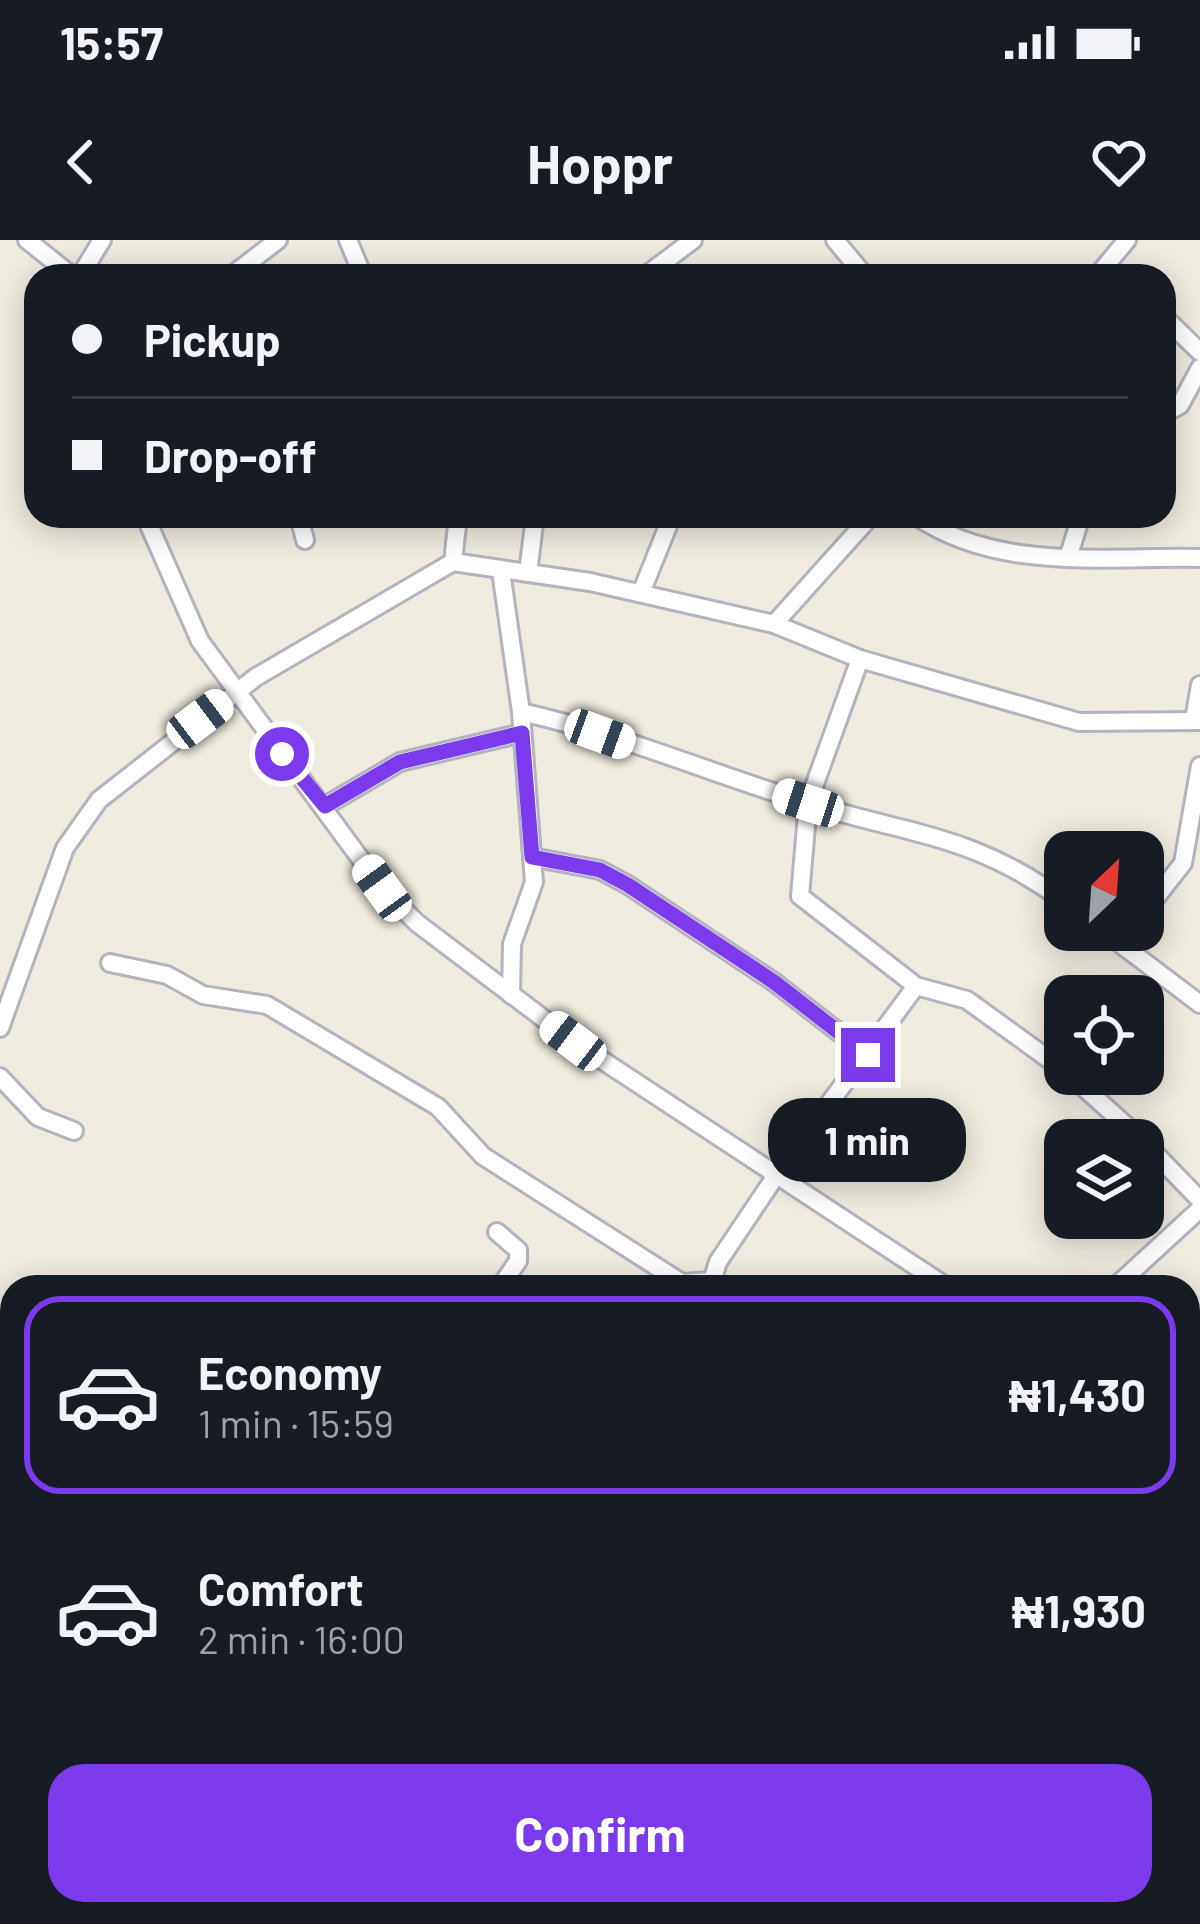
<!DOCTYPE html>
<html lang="en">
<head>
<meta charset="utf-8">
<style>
  body { margin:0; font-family:Barlow,sans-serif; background:#242831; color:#f1f3f6; height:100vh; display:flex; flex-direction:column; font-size:45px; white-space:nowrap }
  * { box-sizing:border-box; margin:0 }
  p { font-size:39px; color:#9ea1a6 }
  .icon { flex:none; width:66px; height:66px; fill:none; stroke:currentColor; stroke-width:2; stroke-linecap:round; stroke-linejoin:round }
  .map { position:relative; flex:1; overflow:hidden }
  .drawer { position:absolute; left:0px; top:1035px; width:1200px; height:651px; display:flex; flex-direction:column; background:#171b24; border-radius:36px 36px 0 0; box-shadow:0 6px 30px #0003 }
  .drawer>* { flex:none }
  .hud { position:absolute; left:24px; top:24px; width:1152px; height:264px; border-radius:36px; box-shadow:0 6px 30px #0003; display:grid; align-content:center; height:264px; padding:0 48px; background:#171b24 }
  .needle { width:78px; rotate:25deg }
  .buttons { position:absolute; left:1044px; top:591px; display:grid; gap:24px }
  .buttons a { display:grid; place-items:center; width:120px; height:120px; border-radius:24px; background:#171b24; box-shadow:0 6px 30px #0003; font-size:60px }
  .end { position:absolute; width:54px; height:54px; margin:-27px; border:15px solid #7c3aed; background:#fff; box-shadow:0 0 0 6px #fff }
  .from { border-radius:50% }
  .bubble { position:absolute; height:84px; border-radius:36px; background:#171b24; box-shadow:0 6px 30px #0003; font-size:39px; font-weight:700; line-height:84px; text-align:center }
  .car { position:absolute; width:36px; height:72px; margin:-36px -18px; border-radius:15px; box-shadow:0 0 9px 3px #0007; background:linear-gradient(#fff 24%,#345 0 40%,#fff 0 76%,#345 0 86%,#fff 0) }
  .hud b { display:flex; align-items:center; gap:42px; height:114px; font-size:45px }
  .hud b+b { border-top:3px solid #363941 }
  .hud i { width:30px; height:30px; background:#f1f3f6 }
  ul { padding:21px 0 0; list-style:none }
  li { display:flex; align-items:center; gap:36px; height:198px; margin:0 24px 18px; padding:0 24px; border:6px solid transparent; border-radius:36px }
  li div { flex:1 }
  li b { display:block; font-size:45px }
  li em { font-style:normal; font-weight:700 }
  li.active { border-color:#7c3aed }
  li>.icon { width:108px; height:108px; stroke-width:1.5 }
  .cta { display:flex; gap:24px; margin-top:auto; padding:24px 48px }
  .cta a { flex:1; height:138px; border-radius:36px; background:#7c3aed; color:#fff; font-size:48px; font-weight:700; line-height:138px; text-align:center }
  .status { display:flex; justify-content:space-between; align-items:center; height:84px; padding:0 60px; background:#171b24; direction:ltr }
  .status svg { height:33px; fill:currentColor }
  header { display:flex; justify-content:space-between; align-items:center; height:156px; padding:0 48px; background:#171b24; font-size:54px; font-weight:700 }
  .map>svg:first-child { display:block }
</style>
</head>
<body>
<div class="status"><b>15:57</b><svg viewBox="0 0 49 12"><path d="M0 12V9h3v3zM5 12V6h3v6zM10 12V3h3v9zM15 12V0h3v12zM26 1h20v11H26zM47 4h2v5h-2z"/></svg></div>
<header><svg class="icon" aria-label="back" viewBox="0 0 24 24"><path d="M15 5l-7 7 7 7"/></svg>Hoppr<svg class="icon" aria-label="heart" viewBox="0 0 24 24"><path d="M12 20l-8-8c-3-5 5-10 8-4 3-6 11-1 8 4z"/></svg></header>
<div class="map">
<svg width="1200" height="1684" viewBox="0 0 1200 1684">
  <rect width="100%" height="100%" fill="#efebdf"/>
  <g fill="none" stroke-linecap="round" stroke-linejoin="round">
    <g stroke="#b3b3c0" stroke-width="22">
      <g id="street">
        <polyline points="27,0 72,36"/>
        <polyline points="348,0 363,36"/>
        <polyline points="835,0 865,36"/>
        <polyline points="80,36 102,0"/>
        <polyline points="231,36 278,0"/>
        <polyline points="645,36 693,0"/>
        <polyline points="1097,36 1127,0"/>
        <polyline points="1164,77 1200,112"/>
        <polyline points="1164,174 1180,165 1200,128"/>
        <polyline points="145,276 200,401 382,648 417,683 573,801 947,1047"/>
        <polyline points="299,276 305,300"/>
        <path d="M916,276C998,332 1105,316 1200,318"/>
        <polyline points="1069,315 1081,276"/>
        <polyline points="453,322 458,276"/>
        <polyline points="501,331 521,472 534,642 512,704 511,755"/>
        <polyline points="528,333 535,276"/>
        <polyline points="641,353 672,276"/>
        <polyline points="774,384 871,276"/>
        <polyline points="860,419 808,563 800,656 916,746 967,760 1065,831"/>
        <path d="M521,472C616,493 708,532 801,561C906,595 973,593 1065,662"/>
        <polyline points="1194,480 1200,445"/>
        <polyline points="325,566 400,522 522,493"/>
        <polyline points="532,617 600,630 628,645 774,742 868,815"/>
        <polyline points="1143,674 1183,623 1200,526"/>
        <polyline points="1102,690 1200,764"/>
        <polyline points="110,723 167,735 203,755 267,765 438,867 483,916 682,1043 712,1041"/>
        <polyline points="0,788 65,608 99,560 256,437 453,322 590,342 774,384 860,419 1079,482 1200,481"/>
        <polyline points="1069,834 1142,900"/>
        <polyline points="0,837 38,877 74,891"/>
        <polyline points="1143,901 1200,960"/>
        <polyline points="497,992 518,1010 518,1021 500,1047"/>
        <polyline points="712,1041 718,1022 777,934 916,746"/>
        <polyline points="1115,1047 1200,969"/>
        <polyline points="0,1097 12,1108"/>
        <polyline points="1188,1133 1200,1145"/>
        <polyline points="1188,1353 1200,1361"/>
        <polyline points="1188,1520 1200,1529"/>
        <polyline points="617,1674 628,1684"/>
        <polyline points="77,1684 77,1674"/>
        <polyline points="658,1684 689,1674"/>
        <polyline points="1127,1684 1179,1674"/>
      </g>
    </g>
    <use href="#street" stroke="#fff" stroke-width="16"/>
  </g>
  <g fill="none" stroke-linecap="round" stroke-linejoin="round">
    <polyline stroke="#7c3aed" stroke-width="15" points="282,514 325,566 400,522 522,493 532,617 600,630 628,645 774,742 868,815"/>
  </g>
</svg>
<div class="buttons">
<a><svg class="needle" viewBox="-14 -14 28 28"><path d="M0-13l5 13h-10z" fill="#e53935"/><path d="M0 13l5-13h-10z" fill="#9ea1a6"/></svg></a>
<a><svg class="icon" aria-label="locate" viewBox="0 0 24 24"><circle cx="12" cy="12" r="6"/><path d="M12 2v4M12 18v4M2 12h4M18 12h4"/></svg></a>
<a><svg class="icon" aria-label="layers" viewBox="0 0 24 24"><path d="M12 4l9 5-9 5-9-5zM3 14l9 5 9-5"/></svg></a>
</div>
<i class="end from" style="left:282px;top:514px"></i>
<i class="end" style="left:868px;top:815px"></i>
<div class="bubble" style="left:768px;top:858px;width:198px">1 min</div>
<i class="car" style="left:200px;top:479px;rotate:53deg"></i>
<i class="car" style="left:600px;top:494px;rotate:110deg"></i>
<i class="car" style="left:808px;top:563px;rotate:288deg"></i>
<i class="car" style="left:382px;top:648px;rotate:324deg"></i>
<i class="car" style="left:573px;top:801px;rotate:307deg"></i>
<div class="hud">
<b><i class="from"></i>Pickup</b>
<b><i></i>Drop-off</b>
</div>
<section class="drawer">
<ul>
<li class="active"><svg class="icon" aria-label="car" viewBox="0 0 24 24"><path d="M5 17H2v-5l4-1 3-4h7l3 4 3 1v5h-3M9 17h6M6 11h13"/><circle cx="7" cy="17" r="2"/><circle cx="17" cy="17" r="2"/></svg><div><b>Economy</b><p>1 min · 15:59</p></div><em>₦1,430</em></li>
<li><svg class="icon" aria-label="car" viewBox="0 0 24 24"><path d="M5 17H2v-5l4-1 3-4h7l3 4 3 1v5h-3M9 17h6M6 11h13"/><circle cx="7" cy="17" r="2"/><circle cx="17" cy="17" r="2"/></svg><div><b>Comfort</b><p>2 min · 16:00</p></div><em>₦1,930</em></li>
</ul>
<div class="cta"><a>Confirm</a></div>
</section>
</div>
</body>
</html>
